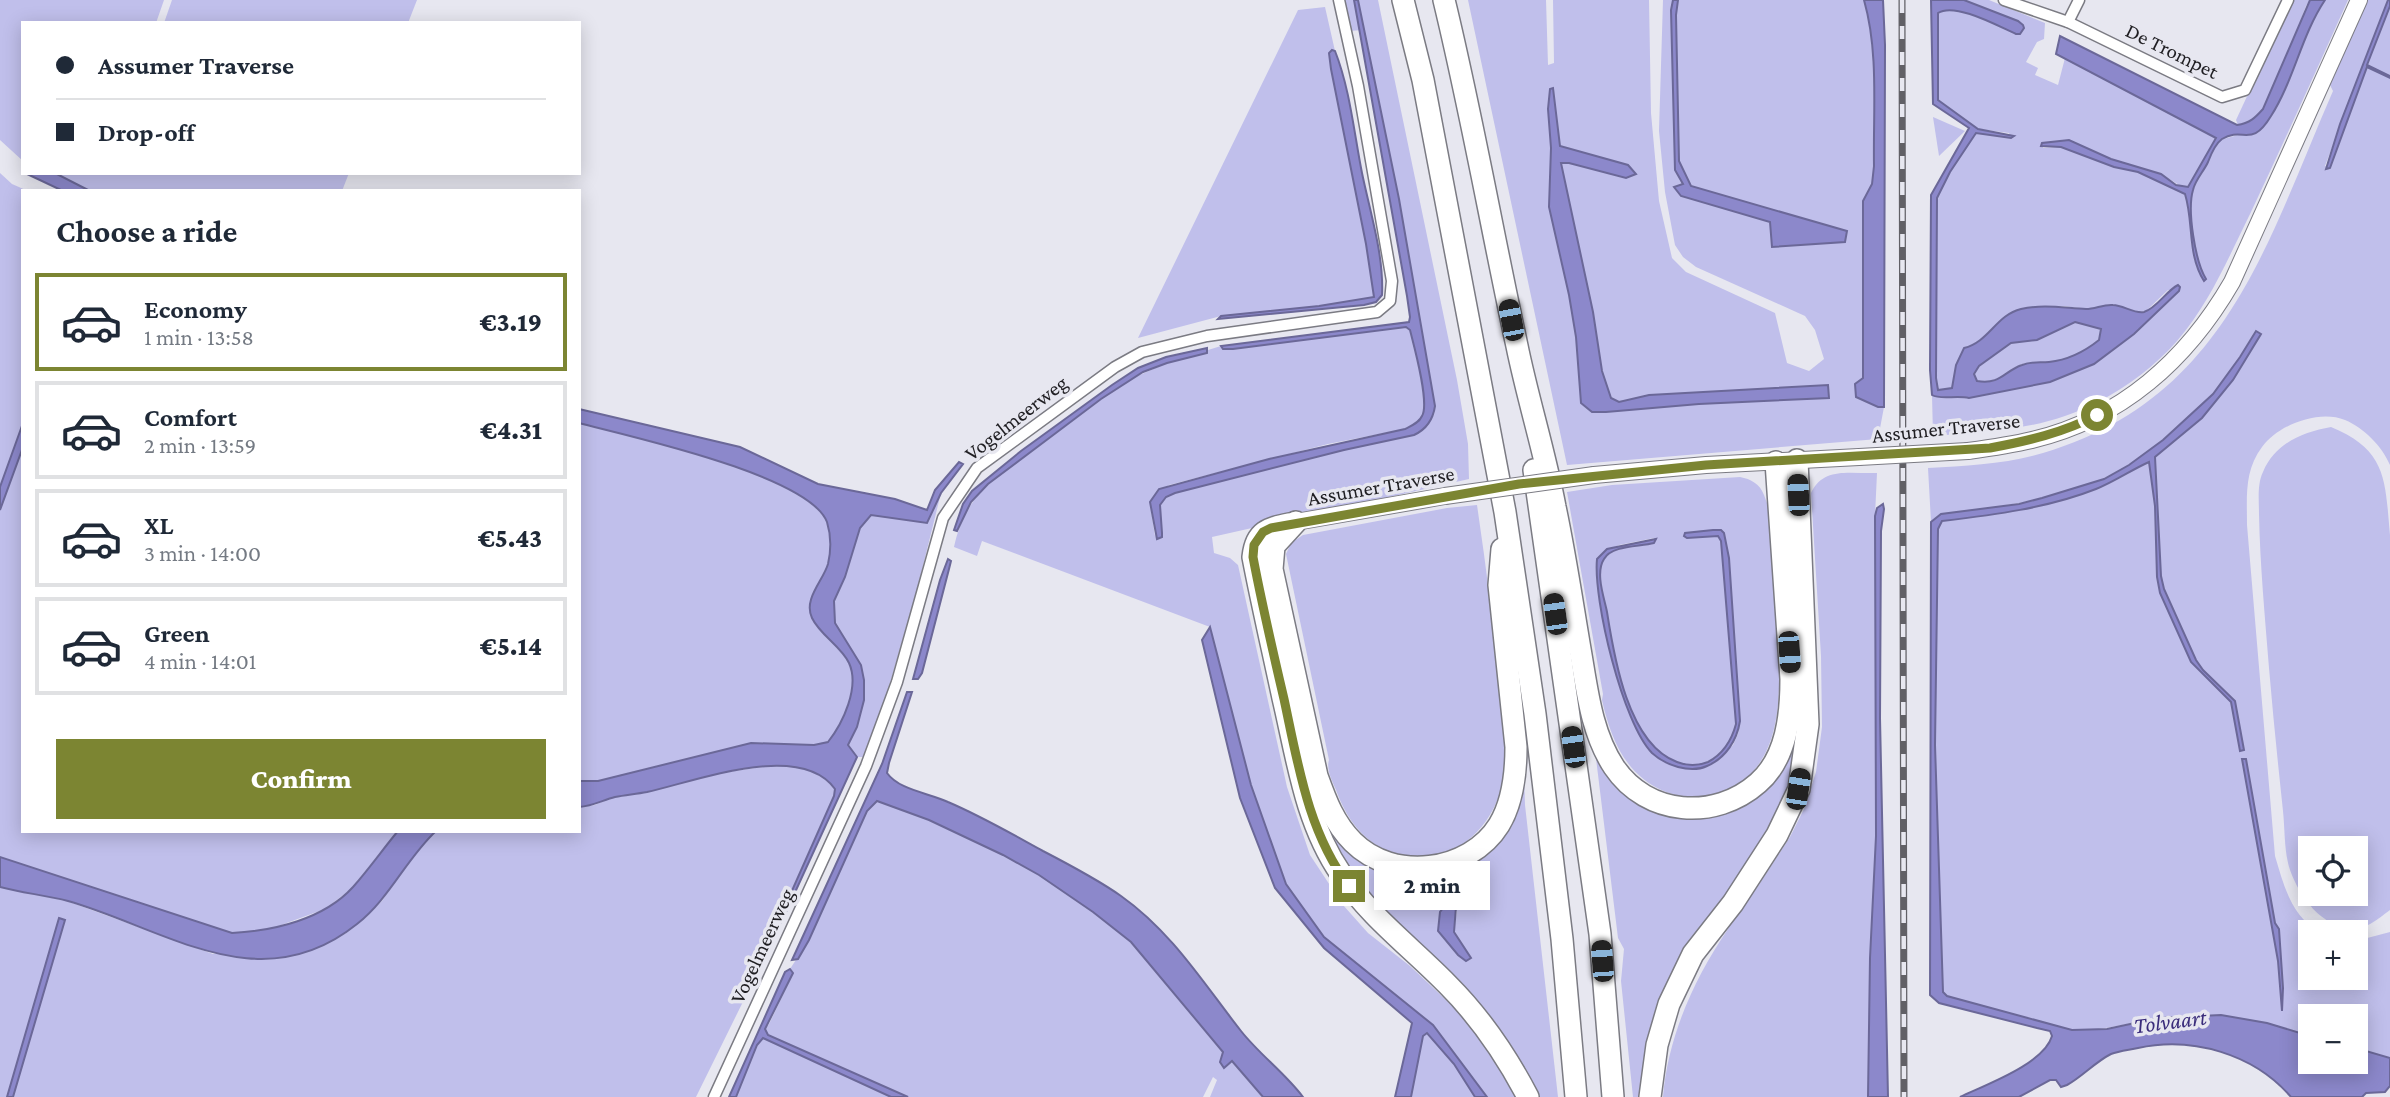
<!DOCTYPE html>
<html lang="en">
<head>
<meta charset="utf-8">
<style>
  body { margin:0; font-family:"Crimson Pro",serif; background:#f6f6f7; color:#1f2937; height:100vh; display:flex; flex-direction:column; font-size:26px; white-space:nowrap }
  * { box-sizing:border-box; margin:0 }
  p { font-size:23px; color:#747a83 }
  .icon { flex:none; width:38px; height:38px; fill:none; stroke:currentColor; stroke-width:2; stroke-linecap:round; stroke-linejoin:round }
  .map { position:relative; flex:1; overflow:hidden }
  .drawer { position:absolute; left:21px; top:189px; width:560px; height:644px; display:flex; flex-direction:column; background:#fff; border-radius:0px; box-shadow:0 4px 18px #0003 }
  .drawer>* { flex:none }
  .top-card { position:absolute; left:21px; top:21px; width:560px; height:154px; border-radius:0px; box-shadow:0 4px 18px #0003; display:grid; align-content:center; height:154px; padding:0 35px; background:#fff }
  .tools { position:absolute; left:2298px; top:836px; display:grid; gap:14px }
  .tools a { display:grid; place-items:center; width:70px; height:70px; border-radius:0px; background:#fff; box-shadow:0 4px 18px #0003; font-size:35px }
  .end { position:absolute; width:32px; height:32px; margin:-16px; border:9px solid #7c8532; background:#fff; box-shadow:0 0 0 4px #fff }
  .from { border-radius:50% }
  .bubble { position:absolute; height:49px; border-radius:0px; background:#fff; box-shadow:0 4px 18px #0003; font-size:23px; font-weight:800; line-height:49px; text-align:center }
  .car { position:absolute; width:21px; height:42px; margin:-21px -10px; border-radius:9px; box-shadow:0 0 5px 2px #0007; background:linear-gradient(#222 24%,#8ab4d8 0 40%,#222 0 76%,#8ab4d8 0 86%,#222 0) }
  .top-card b { display:flex; align-items:center; gap:24px; height:66px; font-size:26px }
  .top-card b+b { border-top:2px solid #e0e1e3 }
  .top-card i { width:18px; height:18px; background:#1f2937 }
  ul { padding:0; list-style:none }
  li { display:flex; align-items:center; gap:21px; height:98px; margin:0 14px 10px; padding:0 21px; border:4px solid #e0e1e3; border-radius:0px }
  li div { flex:1 }
  li b { display:block; font-size:26px }
  li em { font-style:normal; font-weight:800 }
  li.on { border-color:#7c8532 }
  li>.icon { width:63px; height:63px; stroke-width:1.5 }
  h2 { padding:0 35px; font-size:32px; line-height:84px }
  .primary-button { display:flex; gap:14px; margin-top:auto; padding:14px 35px }
  .primary-button a { flex:1; height:80px; border-radius:0px; background:#7c8532; color:#fff; font-size:28px; font-weight:800; line-height:80px; text-align:center }
  .map>svg:first-child { display:block }
</style>
</head>
<body>
<div class="map">
<svg width="2390" height="1097" viewBox="0 0 2390 1097">
  <rect width="100%" height="100%" fill="#e7e7f0"/>
  <g fill="#c0bfeb" fill-rule="evenodd">
    <polygon points="0,0 164,0 156,23 23,23 23,161 0,140"/>
    <polygon points="172,0 417,0 408,23 164,23"/>
    <path d="M1342,0H1378L1457,380L1468,444L1469,479L1212,537L1214,553L1230,558L1238,565L1287,787L1310,855L1343,905L1368,933L1410,966L1462,1015L1501,1065L1518,1097H1487L1433,1025L1324,937L1286,884L1251,785L1210,627L982,541L977,556L954,547C962,511 977,492 1005,470L1126,381L1167,363L1207,353L1208,350L1221,346L1223,349H1233L1406,327L1410,329C1414,346 1430,403 1422,416C1419,423 1411,426 1405,429L1328,444L1169,485L1150,503L1155,536L1160,518L1159,505L1166,497L1175,492L1344,450L1414,435L1434,415L1435,406L1396,184L1364,30L1348,31Z"/>
    <path d="M1468,0H1546L1548,65L1554,63L1553,0H1649L1651,113L1659,201L1672,258L1686,272L1775,313L1787,363L1809,371L1824,359L1815,330L1805,316L1696,267L1683,257L1675,245L1665,192L1659,131L1663,0H1864C1879,53 1874,112 1874,166L1872,184L1863,201V379L1855,384L1878,407H1884L1878,439L1567,465Z"/>
    <path d="M1964,0H1989L2045,23L2044,39L2037,42L2026,62L2038,68L2035,75L2058,85L2065,58L2217,138L2191,184L2184,188L2161,174L2111,159L2069,140L2042,143L2043,148L2061,147L2114,167L2138,172L2185,194C2194,222 2186,255 2204,281L2206,279C2195,259 2188,215 2192,193C2193,185 2214,147 2220,140L2263,128C2290,88 2299,40 2325,0H2348C2316,71 2284,142 2251,212C2229,256 2210,303 2177,341C2156,365 2127,387 2098,402C2044,430 1992,431 1933,436L1932,395C1940,400 1957,395 1969,398L2134,334L2179,291L2168,290L2146,311L2137,312L2112,304L2087,309L2064,306L2037,307L1992,328L1956,365L1952,388L1938,390L1936,378L1937,198L1950,172L1976,133L2011,138L2009,133L1978,129L1938,100V13C1955,2 1998,26 2016,34L2018,21Z"/>
    <path d="M2292,0H2310L2306,6C2294,36 2276,101 2253,120C2248,124 2243,124 2238,125L2236,120Z"/>
    <path d="M2367,0H2388L2325,166L2330,168L2367,67L2390,78V465C2382,446 2364,428 2345,420C2319,409 2278,425 2262,447C2244,471 2247,497 2247,525L2275,856C2284,886 2292,919 2322,933H2310V978H2356V941L2390,932V1058L2356,1048V1017H2310V1036C2255,1020 2216,1012 2159,1018C2129,1022 2103,1032 2072,1030L1947,996L1943,992L1935,745L1938,529L1942,521C1993,515 2048,508 2096,489C2114,482 2132,471 2149,461L2155,506L2157,577L2191,662L2231,702L2244,750L2235,701L2203,670L2196,660L2164,589L2161,576L2155,457L2202,417L2261,334L2259,332C2248,338 2247,346 2241,357C2231,373 2218,389 2205,403C2176,432 2140,463 2102,479C2051,501 1996,507 1941,514L1931,522L1928,468C1967,466 2006,464 2043,453C2225,399 2265,247 2333,91L2330,85ZM2242,759H2246L2275,923L2279,929L2283,1010L2278,962Z"/>
    <polygon points="2390,6 2390,76 2367,65"/>
    <polygon points="1325,7 1335,51 1329,53 1331,69 1366,244 1374,297 1319,306 1221,316 1138,338 1298,10"/>
    <polygon points="1933,117 1965,131 1939,156"/>
    <polygon points="0,173 12,184 28,191 23,191 23,423 0,487"/>
    <polygon points="55,173 349,173 342,191 90,191"/>
    <path d="M2075,322L2101,329L2099,340C2084,352 2069,360 2049,362C2040,363 2032,361 2022,364C2004,371 2001,384 1977,381L1974,374L1979,366L2011,343L2037,340Z"/>
    <path d="M579,423C628,436 809,475 827,522C831,535 831,551 828,564C823,581 803,599 812,618C820,635 841,646 849,663C860,687 843,723 828,742L814,745L751,743L598,781H579Z"/>
    <path d="M2331,427C2388,450 2385,482 2390,535V910C2383,915 2375,922 2368,925C2330,939 2301,901 2290,870C2284,852 2285,830 2283,811C2278,764 2273,716 2269,668C2265,617 2260,565 2259,514C2259,501 2257,484 2263,472C2275,443 2303,432 2331,427ZM2310,849H2356V894H2310Z"/>
    <polygon points="23,447 23,831 398,831 351,889 325,909 273,928 257,931 232,933 0,857 0,510"/>
    <path d="M1877,473L1875,516L1876,836L1870,958L1868,1097H1663C1668,1036 1694,979 1728,929L1729,922L1745,898L1754,892L1790,837L1804,809L1816,772L1822,727L1821,656L1811,493C1823,466 1851,474 1877,473Z"/>
    <path d="M1740,477C1751,479 1760,484 1764,495C1777,526 1774,567 1775,601C1778,662 1796,763 1724,791C1706,798 1684,799 1666,792C1626,776 1611,740 1602,700L1603,694L1567,492L1612,485ZM1724,533L1729,558L1740,721L1738,734L1733,745L1712,764L1699,769L1684,768L1662,760L1646,745L1634,723L1620,687L1607,641L1598,585L1601,554L1619,545L1654,538V543C1639,547 1613,546 1604,559C1594,573 1605,600 1607,616C1615,660 1630,748 1679,763C1690,766 1701,766 1710,760C1722,754 1732,741 1735,727C1738,708 1734,687 1732,669C1729,626 1726,583 1721,541L1718,536L1687,538Z"/>
    <polygon points="941,493 918,586 888,690 865,757 857,757 848,745 857,727 864,700 847,644 835,623 834,600 845,577 860,528 865,520 871,515 879,515 927,522"/>
    <path d="M1477,505C1486,566 1494,628 1500,690C1503,721 1509,754 1502,785C1489,842 1430,879 1376,845C1356,832 1344,812 1336,790C1332,781 1326,769 1329,760L1286,554L1291,543L1303,535L1447,508Z"/>
    <polygon points="1594,742 1608,773 1694,818 1715,817 1735,811 1753,801 1769,789 1781,773 1797,742 1798,759 1780,815 1651,1039 1639,1097 1633,1097 1621,981 1624,949 1618,938"/>
    <path d="M777,765C799,767 820,770 835,789L834,795L767,946L770,947L696,1097H13L65,921L59,918L7,1097H0V887L67,901L213,954L345,934L382,901L410,859L436,831H579V807L595,805L613,797L648,792L706,775Z"/>
    <path d="M1524,774L1525,805L1558,1097H1536L1353,882L1324,820L1340,842L1454,871ZM1457,911L1454,931L1471,958L1438,931L1440,912Z"/>
    <polygon points="877,801 929,820 1003,855 1039,875 1093,912 1131,942 1223,1052 1220,1062 1225,1067 1232,1061 1263,1097 1210,1097 1217,1080 1213,1077 1203,1097 908,1097 768,1035 765,1029 769,1024 793,974 790,969 809,940 867,811"/>
    <polygon points="1427,1032 1454,1064 1475,1097 1411,1097 1423,1036"/>
    <polygon points="763,1038 891,1097 736,1097 757,1045"/>
  </g>
  <g fill="#8c88cb" stroke="#6b6898" stroke-width="2" fill-rule="evenodd">
    <path d="M1354,0H1358L1399,199L1435,406C1433,420 1427,429 1414,435L1344,450L1175,493L1166,497L1160,505L1162,533V537L1157,539L1150,502L1159,489L1269,459L1405,429C1411,426 1419,423 1422,416C1430,403 1414,346 1410,330L1406,327L1233,349H1223L1221,346L1409,322L1410,317L1407,296Z"/>
    <polygon points="1673,0 1678,0 1676,15 1679,161 1691,186 1847,231 1845,242 1772,247 1770,222 1681,196 1674,187 1683,184 1675,170 1671,10"/>
    <path d="M1864,0H1883L1885,45L1884,407H1878L1856,397L1855,384L1863,378V201L1872,184L1874,166C1873,111 1879,53 1864,0Z"/>
    <path d="M1931,0H1964L2018,21L2023,25L2024,28L2020,34H2016C1998,26 1955,2 1938,13V100L1978,129L2014,136L2011,138L1976,133L1950,172L1937,198L1936,378L1938,390L1952,388L1956,365L1964,348C1989,342 1996,315 2021,309C2043,304 2064,308 2086,309C2095,309 2104,304 2113,305C2123,305 2134,314 2144,312C2157,308 2166,291 2178,285L2180,287L2179,291L2134,334L2094,364L2050,382L1969,398C1957,395 1940,400 1932,395L1930,370L1931,195L1969,128L1933,104ZM2075,322L2101,329L2099,340C2084,352 2068,360 2049,362C2040,363 2032,361 2022,365C2004,371 2001,385 1977,381L1974,374L1979,366L2011,343L2037,340Z"/>
    <path d="M2310,0H2325C2301,36 2294,80 2271,116C2251,149 2244,126 2222,139C2215,144 2211,154 2208,162C2204,171 2195,180 2193,190C2187,210 2195,261 2206,279L2204,281C2187,254 2194,223 2185,194L2138,172L2114,167L2061,147L2041,146L2042,143L2069,140L2111,159L2161,174L2176,185L2188,187L2216,138L2056,54L2060,36L2237,125C2250,123 2255,118 2263,109Z"/>
    <polygon points="2388,0 2390,0 2390,6 2367,65 2390,76 2390,78 2367,67 2330,168 2326,169 2340,124"/>
    <path d="M1332,50L1335,51C1350,89 1354,133 1362,173C1370,212 1384,255 1382,295L1376,302L1364,305L1218,319L1221,316L1319,306L1374,297L1366,244L1331,69L1329,53Z"/>
    <polygon points="1553,88 1560,146 1628,165 1636,174 1626,178 1569,163 1561,163 1593,312 1602,371 1611,398 1619,402 1649,395 1828,385 1829,398 1699,404 1606,412 1592,412 1581,403 1576,337 1569,295 1549,207 1551,148 1548,109 1550,89"/>
    <polygon points="25,173 55,173 90,191 63,191"/>
    <path d="M2256,331L2261,334L2233,380L2202,418L2155,457L2161,576L2164,589L2196,660L2203,670L2235,701L2244,750L2240,751L2231,702L2191,662L2160,593L2157,577L2155,506L2149,462C2131,470 2114,482 2096,489C2048,508 1993,515 1942,521L1938,529L1935,745L1943,992L1947,996L2072,1030L2107,1029L2158,1018L2221,1015L2267,1023L2310,1036V1062H2356V1048L2390,1058V1086L2385,1092L2366,1093L2362,1097H2291C2254,1054 2192,1036 2138,1048C2129,1050 2119,1051 2111,1054C2095,1062 2082,1077 2067,1085L2061,1087L2056,1080H2050L2019,1097H1960C1985,1085 2044,1064 2052,1036L2050,1031L2037,1028L1939,1003L1930,995L1931,522L1941,514L2019,504L2042,498L2104,479L2129,465L2163,440L2213,394L2240,357Z"/>
    <polygon points="1207,348 1207,353 1167,363 1143,372 1101,399 988,484 971,502 957,531 954,530 963,504 972,491 1021,451 1112,385 1138,368 1166,357"/>
    <path d="M579,409L740,447L818,484L895,499L927,510L935,490L959,462L963,464L941,493L927,523L871,515L860,528L845,577L834,601L835,623L861,665L864,680V700L857,727L848,745L857,757L770,947H767L834,796L835,789C800,740 694,782 647,792C636,794 626,795 615,797C603,800 593,806 579,807V781H598L751,743L814,745L828,742C843,723 860,687 849,663C841,646 820,635 812,618C803,599 823,581 828,564C831,551 831,535 827,522C809,475 628,436 579,423Z"/>
    <polygon points="23,423 23,447 0,510 0,487"/>
    <polygon points="1883,504 1884,509 1881,531 1880,718 1888,1097 1868,1097 1870,958 1876,836 1875,516 1877,508"/>
    <path d="M1713,530H1721L1724,533L1729,558L1740,721C1737,740 1726,758 1707,766C1690,774 1665,765 1652,753C1623,724 1593,600 1597,559L1607,549L1656,539L1654,543C1639,547 1612,545 1604,559C1595,573 1604,597 1607,612C1614,657 1628,744 1677,762C1687,766 1698,766 1708,762C1723,754 1732,739 1736,724L1721,541L1718,536L1687,538L1684,536L1685,533Z"/>
    <polygon points="948,559 951,561 949,569 922,673 918,679 913,679 940,580"/>
    <polygon points="1210,627 1251,785 1286,884 1324,937 1433,1025 1487,1097 1475,1097 1454,1064 1427,1033 1423,1036 1411,1097 1395,1097 1412,1023 1324,948 1275,888 1240,798 1202,640"/>
    <path d="M907,692H912L889,763L887,773C899,790 929,793 948,802C981,816 1012,834 1043,851C1070,865 1097,879 1121,896C1172,932 1204,984 1241,1031C1260,1055 1285,1073 1303,1097H1263L1232,1061L1224,1068L1220,1062L1223,1052L1131,942L1093,912L1039,875L1003,855L929,820L877,801L867,811L809,940L798,959L792,960L882,764Z"/>
    <polygon points="2242,759 2246,759 2275,923 2279,929 2283,988 2282,1011 2278,961"/>
    <path d="M398,831H436C406,859 390,898 357,924C260,1002 166,929 68,901C45,895 22,893 0,887V857L232,933C274,931 324,919 353,887C369,869 383,849 398,831Z"/>
    <polygon points="1448,902 1456,907 1454,932 1471,958 1466,961 1458,955 1438,931 1440,912"/>
    <polygon points="59,918 65,920 13,1097 7,1097"/>
    <polygon points="790,969 793,973 765,1029 768,1035 908,1097 891,1097 763,1038 757,1045 736,1097 729,1097 785,972"/>
  </g>
  <g fill="none" stroke-linecap="round" stroke-linejoin="round">
    <g stroke="#7b7b83" stroke-width="13">
      <g id="minor">
        <polyline points="2004,0 2068,22 2222,97 2245,90 2288,0"/>
        <polyline points="2068,22 2079,0"/>
        <polyline points="714,1097 866,766 897,682 943,518 977,468 1115,367 1142,352 1207,336 1377,312 1390,301 1392,281 1358,86 1339,0"/>
      </g>
    </g>
    <g stroke="#7b7b83" stroke-width="18">
      <g id="secondary">
        <path d="M1968,451C1990,448 2011,445 2032,440C2121,419 2187,360 2232,282L2359,0"/>
        <polyline points="1594,475 1706,465 1859,457"/>
        <polyline points="1296,522 1445,496"/>
      </g>
    </g>
    <g stroke="#7b7b83" stroke-width="24">
      <g id="motorway">
        <polyline points="1403,0 1423,80 1505,512 1535,714 1562,939 1576,1097"/>
        <path d="M1444,0C1472,115 1492,231 1517,346C1528,400 1545,453 1555,507C1565,554 1572,602 1580,649C1587,689 1591,732 1614,767C1647,816 1715,821 1758,783C1787,758 1791,714 1791,679L1776,462"/>
        <polyline points="1534,470 1600,934 1613,1097"/>
        <path d="M1296,522L1274,546L1272,569L1317,776C1326,801 1334,823 1353,842C1393,882 1469,873 1499,825C1513,802 1516,774 1516,747L1499,585L1502,549"/>
        <path d="M1294,523C1270,528 1256,529 1253,557C1262,604 1273,651 1283,698C1297,757 1305,822 1341,874C1370,917 1412,948 1448,985C1481,1018 1506,1055 1528,1097"/>
        <polyline points="1650,1097 1657,1045 1669,1004 1693,954 1733,903 1777,835 1799,789 1808,724 1797,460"/>
      </g>
    </g>
    <use href="#minor" stroke="#fff" stroke-width="10"/>
    <use href="#secondary" stroke="#fff" stroke-width="16"/>
    <use href="#motorway" stroke="#fff" stroke-width="21"/>
    <g stroke="#616066" stroke-width="7">
      <polyline id="rail" points="1902,0 1904,1097"/>
    </g>
    <use href="#rail" stroke="#e7e7f0" stroke-width="4.5" stroke-dasharray="13" stroke-linecap="butt"/>
    <g stroke="#7b7b83" stroke-width="18" stroke-linecap="butt">
      <g id="secondary-bridge">
        <polyline points="1859,457 1968,451"/>
        <polyline points="1445,496 1594,475"/>
      </g>
    </g>
    <use href="#secondary-bridge" stroke="#fff" stroke-width="16"/>
  </g>
  <g fill="none" stroke-linecap="round" stroke-linejoin="round">
    <path stroke="#7c8532" stroke-width="9" d="M1349,886C1308,832 1298,764 1284,699C1273,652 1262,605 1253,557L1254,545L1263,532L1271,528L1519,484L1706,465L1990,448C2027,441 2063,433 2097,415"/>
  </g>
  <g text-anchor="middle" stroke-width="7" stroke-linejoin="round" paint-order="stroke">
    <g font-size="21" fill="#1f1e22" stroke="#e7e7f0">
      <text transform="translate(2172 51) rotate(26)" y="7">De Trompet</text>
      <text transform="translate(1016 418) rotate(-38)" y="7">Vogelmeerweg</text>
      <text transform="translate(1946 428) rotate(-6)" y="7">Assumer Traverse</text>
      <text transform="translate(1381 486) rotate(-10)" y="7">Assumer Traverse</text>
      <text transform="translate(762 946) rotate(-65)" y="7">Vogelmeerweg</text>
    </g>
    <g font-size="23" font-style="italic" fill="#3a2c7b" stroke="#e7e7f0">
      <text transform="translate(2170 1021) rotate(-7)" y="8">Tolvaart</text>
    </g>
  </g>
</svg>
<div class="tools">
<a><svg class="icon" aria-label="locate" viewBox="0 0 24 24"><circle cx="12" cy="12" r="6"/><path d="M12 2v4M12 18v4M2 12h4M18 12h4"/></svg></a>
<a>+</a>
<a>−</a>
</div>
<i class="end from" style="left:2097px;top:415px"></i>
<i class="end" style="left:1349px;top:886px"></i>
<div class="bubble" style="left:1374px;top:861px;width:116px">2 min</div>
<i class="car" style="left:1511px;top:320px;rotate:349deg"></i>
<i class="car" style="left:1798px;top:495px;rotate:357deg"></i>
<i class="car" style="left:1555px;top:614px;rotate:352deg"></i>
<i class="car" style="left:1789px;top:652px;rotate:176deg"></i>
<i class="car" style="left:1573px;top:747px;rotate:352deg"></i>
<i class="car" style="left:1798px;top:789px;rotate:9deg"></i>
<i class="car" style="left:1602px;top:961px;rotate:356deg"></i>
<div class="top-card">
<b><i class="from"></i>Assumer Traverse</b>
<b><i></i>Drop-off</b>
</div>
<section class="drawer">
<h2>Choose a ride</h2>
<ul>
<li class="on"><svg class="icon" aria-label="car" viewBox="0 0 24 24"><path d="M5 17H2v-5l4-1 3-4h7l3 4 3 1v5h-3M9 17h6M6 11h13"/><circle cx="7" cy="17" r="2"/><circle cx="17" cy="17" r="2"/></svg><div><b>Economy</b><p>1 min · 13:58</p></div><em>€3.19</em></li>
<li><svg class="icon" aria-label="car" viewBox="0 0 24 24"><path d="M5 17H2v-5l4-1 3-4h7l3 4 3 1v5h-3M9 17h6M6 11h13"/><circle cx="7" cy="17" r="2"/><circle cx="17" cy="17" r="2"/></svg><div><b>Comfort</b><p>2 min · 13:59</p></div><em>€4.31</em></li>
<li><svg class="icon" aria-label="car" viewBox="0 0 24 24"><path d="M5 17H2v-5l4-1 3-4h7l3 4 3 1v5h-3M9 17h6M6 11h13"/><circle cx="7" cy="17" r="2"/><circle cx="17" cy="17" r="2"/></svg><div><b>XL</b><p>3 min · 14:00</p></div><em>€5.43</em></li>
<li><svg class="icon" aria-label="car" viewBox="0 0 24 24"><path d="M5 17H2v-5l4-1 3-4h7l3 4 3 1v5h-3M9 17h6M6 11h13"/><circle cx="7" cy="17" r="2"/><circle cx="17" cy="17" r="2"/></svg><div><b>Green</b><p>4 min · 14:01</p></div><em>€5.14</em></li>
</ul>
<div class="primary-button"><a>Confirm</a></div>
</section>
</div>
</body>
</html>
